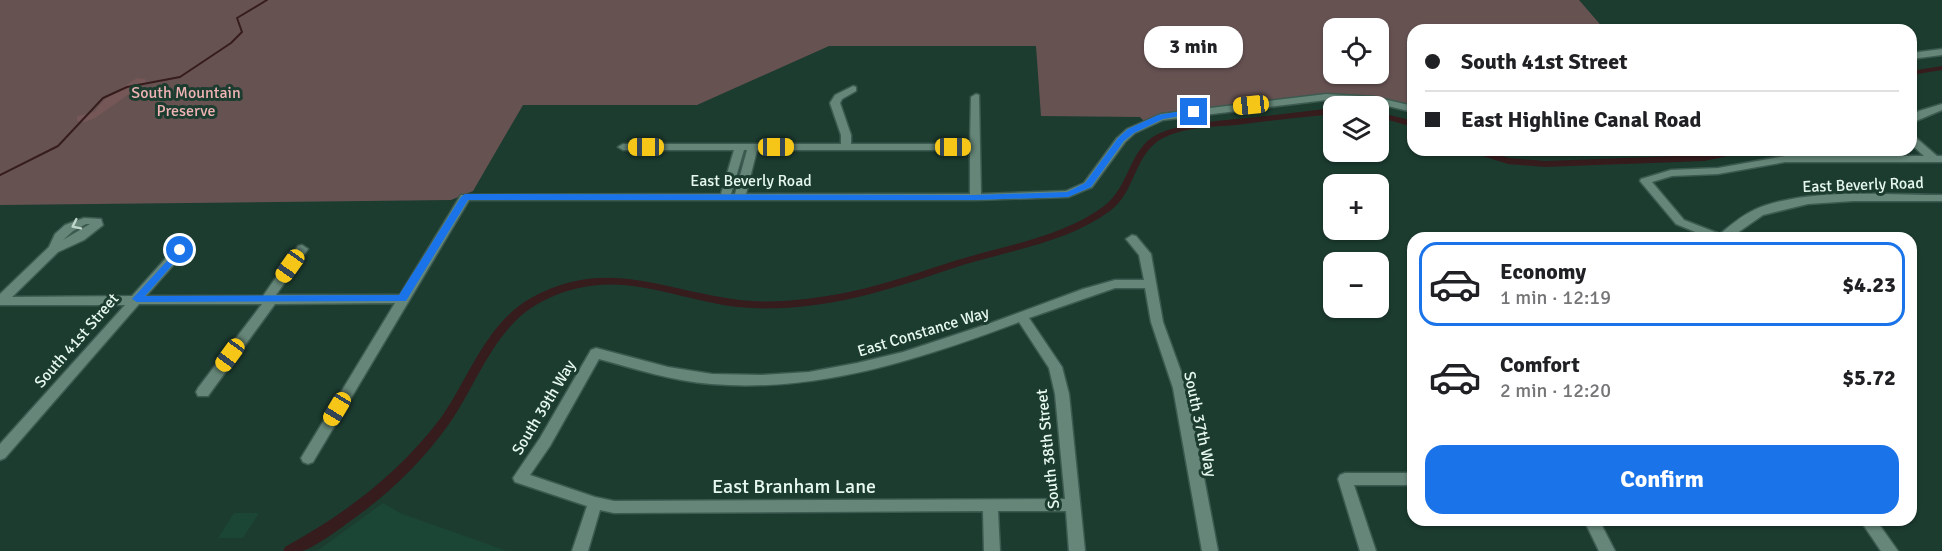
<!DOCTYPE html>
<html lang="en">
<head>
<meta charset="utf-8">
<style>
  body { margin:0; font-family:Signika,sans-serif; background:#f6f6f6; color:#202124; height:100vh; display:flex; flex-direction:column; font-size:22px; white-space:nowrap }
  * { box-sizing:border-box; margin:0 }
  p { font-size:20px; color:#757577 }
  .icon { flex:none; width:33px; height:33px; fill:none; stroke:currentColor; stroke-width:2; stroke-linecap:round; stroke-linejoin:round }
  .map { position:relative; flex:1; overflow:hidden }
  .sheet { position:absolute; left:1407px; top:232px; width:510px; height:294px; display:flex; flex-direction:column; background:#fff; border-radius:18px; box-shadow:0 2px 4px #0004 }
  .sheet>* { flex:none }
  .guide { position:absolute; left:1407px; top:24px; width:510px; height:132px; border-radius:18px; box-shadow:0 2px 4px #0004; display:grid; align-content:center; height:132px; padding:0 18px; background:#fff }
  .fabs { position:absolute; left:1323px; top:18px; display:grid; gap:12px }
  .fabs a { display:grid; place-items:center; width:66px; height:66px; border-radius:12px; background:#fff; box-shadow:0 2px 4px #0004; font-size:30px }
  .end { position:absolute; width:27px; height:27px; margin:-14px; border:8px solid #1a73e8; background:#fff; box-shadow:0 0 0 3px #fff }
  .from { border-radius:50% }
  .bubble { position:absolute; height:42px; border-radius:18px; background:#fff; box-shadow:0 2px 4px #0004; font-size:20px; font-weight:700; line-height:42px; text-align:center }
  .car { position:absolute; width:18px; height:36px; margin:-18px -9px; border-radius:8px; box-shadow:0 0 4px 2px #0007; background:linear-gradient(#f5c518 24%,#345 0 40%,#f5c518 0 76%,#345 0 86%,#f5c518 0) }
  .guide b { display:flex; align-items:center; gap:21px; height:57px; font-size:22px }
  .guide b+b { border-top:2px solid #e0e0e0 }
  .guide i { width:15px; height:15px; background:#202124 }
  ul { padding:10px 0 0; list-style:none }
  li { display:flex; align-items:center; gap:18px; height:84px; margin:0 12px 9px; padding:0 6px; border:3px solid transparent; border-radius:18px }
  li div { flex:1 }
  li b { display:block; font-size:22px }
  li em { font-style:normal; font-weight:700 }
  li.on { border-color:#1a73e8 }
  li>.icon { width:54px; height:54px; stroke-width:1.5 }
  .action { display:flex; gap:12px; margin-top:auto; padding:12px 18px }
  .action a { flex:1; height:69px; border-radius:18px; background:#1a73e8; color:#fff; font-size:24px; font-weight:700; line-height:69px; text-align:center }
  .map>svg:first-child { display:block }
</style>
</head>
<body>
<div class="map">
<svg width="1942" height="551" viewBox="0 0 1942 551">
  <rect width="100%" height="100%" fill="#1c3c30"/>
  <g fill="#1b4535">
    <polygon points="383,503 400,513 507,551 317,551"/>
    <polygon points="234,513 259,513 243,538 218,538"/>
  </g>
  <path fill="#675252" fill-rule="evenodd" d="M0,0H1579L1605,30H1413V107C1360,89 1307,97 1253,103C1216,107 1180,110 1144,121L1140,117L1041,116L1036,46H829L697,105H523L473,191L451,200L0,205ZM1334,28H1378V74H1334Z"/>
  <polygon fill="#755757" points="137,78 145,79 146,82 95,118 85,122 77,121 77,116 94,112 105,99"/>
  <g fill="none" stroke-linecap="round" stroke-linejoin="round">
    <polyline stroke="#361c1d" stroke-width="2" points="0,175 58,146 103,98 127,87 180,77 231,43 242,32 237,18 267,0"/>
    <g fill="#361c1d" fill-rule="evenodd">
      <polygon points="1942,66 1942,70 1911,75 1911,71"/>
      <path d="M1334,108V114C1301,117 1268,121 1236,125C1212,127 1185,127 1163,138C1134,153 1136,192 1110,211C1069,241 1014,250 966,264C929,276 893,289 854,298C817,306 777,311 738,307C666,298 613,264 541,302C494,327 478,383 449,424C422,462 388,495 349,522C338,530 314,548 302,551C296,551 289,551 283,551L285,547C345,514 398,474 440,419C469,379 485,324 531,298C606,256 664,291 740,300C776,304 813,299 849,292C888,284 924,270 961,259C1008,245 1064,236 1104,206C1130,187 1128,149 1158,134C1182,123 1210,122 1236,119C1268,116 1301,112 1334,108Z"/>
      <polygon points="1378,112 1413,121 1413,127 1378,117"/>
      <polygon points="1468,150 1482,150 1509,158 1545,161 1704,155 1730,150 1748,150 1743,153 1704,161 1545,167 1508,164 1470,152"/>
    </g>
    <g stroke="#3d5a50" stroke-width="3">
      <g id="street">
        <polygon points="1942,49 1942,55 1911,59 1911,53"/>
        <path d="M853,86L856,87V91L842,99L840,103L851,135V144H970L971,97L976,94L979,95L981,194L1066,191L1084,183L1117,138L1127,129L1161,114L1326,94L1375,97L1413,106V112L1375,103L1326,100L1163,120L1135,133L1125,142L1092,187L1068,197L975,200H469L313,462L308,464L303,462L301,458L395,303L275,304L208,396H198L196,392L198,388L262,304H139L5,458L0,460V444L125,305H0V294L49,247L55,234L65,225L84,218L101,219L103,225L84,240L58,252L12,297L132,296L175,248H183L185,251L183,254L146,296H263L298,246L302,245L308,249L276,295H400L461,195L721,194L734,150H623L618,147L623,144H841V135L830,103L835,95ZM744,150H747L735,194H731ZM757,150H970V194H746ZM86,224H90L63,240L73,231Z"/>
        <polygon points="1942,104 1942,110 1911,123 1911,116 1919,111"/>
        <path d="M1911,136L1915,137L1937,156H1942V162H1785L1718,174L1672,176L1652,182L1684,220L1720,234C1731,225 1741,216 1754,210C1805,187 1886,195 1942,195V201H1853L1808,204L1763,215L1730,238H1710L1676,224L1640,181L1641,179L1671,170L1718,168L1785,156H1924L1911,144Z"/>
        <path d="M1132,235L1136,236L1151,254L1163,322L1187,388L1218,551H1202L1173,388L1151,322L1145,288H1115L1029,318L1062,367L1069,394L1085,551H1069L1066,511H998L1000,551H984L983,511L614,513L600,510L588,551H572L587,506L515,482L513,478L540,438L591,350L596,348L668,367L712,374L761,375L809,372L857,363L903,352L991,323L1083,289L1115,280H1144L1139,255L1126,239ZM1019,322L1049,368L1055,394L1065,499L614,501L595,497L530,475L550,446L599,359C636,369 673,381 711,384C817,393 921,359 1019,322Z"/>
        <polygon points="1345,473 1413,473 1413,485 1354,485 1376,551 1360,551 1338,479 1340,475"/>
        <polygon points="1584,520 1599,520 1615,551 1599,551"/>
        <polygon points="1860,520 1876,520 1898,551 1881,551"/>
      </g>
    </g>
    <use href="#street" fill="#658678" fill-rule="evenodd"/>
  </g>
  <defs><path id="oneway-chevron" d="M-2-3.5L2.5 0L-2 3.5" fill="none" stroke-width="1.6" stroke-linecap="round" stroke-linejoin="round" transform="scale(1.5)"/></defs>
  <use stroke="#bfd6cc" href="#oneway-chevron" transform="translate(76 225) rotate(154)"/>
  <polygon fill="#1a73e8" points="1194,109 1197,113 1163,119 1134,133 1124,141 1091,187 1068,197 975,200 468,200 406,301 137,302 132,299 180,247 183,248 183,253 145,296 399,295 461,197 465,194 975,195 1067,192 1085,183 1118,138 1128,129 1158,115"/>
  <g text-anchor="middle" stroke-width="6" stroke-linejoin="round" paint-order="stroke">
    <g font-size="16" fill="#efb3b3" stroke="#1c3c30">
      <text x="186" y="98">South Mountain<tspan x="186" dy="18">Preserve</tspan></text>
    </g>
    <g font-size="16" fill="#e6f8f0" stroke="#1c3c30">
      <text x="751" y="186">East Beverly Road</text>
      <text transform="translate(1863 184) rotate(-2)" y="6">East Beverly Road</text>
      <text transform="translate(923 331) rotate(-17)" y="6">East Constance Way</text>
      <text transform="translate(76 340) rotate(-49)" y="6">South 41st Street</text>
      <text transform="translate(543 407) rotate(-59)" y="6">South 39th Way</text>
      <text transform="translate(1201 424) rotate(78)" y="6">South 37th Way</text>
      <text transform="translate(1047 449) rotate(-96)" y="6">South 38th Street</text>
    </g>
    <g font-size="20" fill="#e6f8f0" stroke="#1c3c30">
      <text x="794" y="493">East Branham Lane</text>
    </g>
  </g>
</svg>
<div class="fabs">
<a><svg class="icon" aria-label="locate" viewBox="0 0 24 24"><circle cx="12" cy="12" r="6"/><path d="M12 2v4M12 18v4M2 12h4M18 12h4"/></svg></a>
<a><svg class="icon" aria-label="layers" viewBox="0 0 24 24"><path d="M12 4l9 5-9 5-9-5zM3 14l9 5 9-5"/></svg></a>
<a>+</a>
<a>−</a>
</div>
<i class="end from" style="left:180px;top:250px"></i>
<i class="end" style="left:1194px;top:112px"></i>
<div class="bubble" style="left:1144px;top:26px;width:99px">3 min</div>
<i class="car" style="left:1251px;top:105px;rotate:264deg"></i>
<i class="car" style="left:646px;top:147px;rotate:270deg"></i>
<i class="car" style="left:776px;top:147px;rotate:90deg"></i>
<i class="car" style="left:953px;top:147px;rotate:90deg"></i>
<i class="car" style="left:290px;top:266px;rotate:215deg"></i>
<i class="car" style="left:230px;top:355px;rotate:216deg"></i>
<i class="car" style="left:337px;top:409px;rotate:211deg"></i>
<div class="guide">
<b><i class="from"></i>South 41st Street</b>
<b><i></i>East Highline Canal Road</b>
</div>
<section class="sheet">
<ul>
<li class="on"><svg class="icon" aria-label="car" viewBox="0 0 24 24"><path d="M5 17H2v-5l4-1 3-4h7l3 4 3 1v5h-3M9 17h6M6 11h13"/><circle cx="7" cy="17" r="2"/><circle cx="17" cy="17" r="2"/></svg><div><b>Economy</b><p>1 min · 12:19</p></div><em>$4.23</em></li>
<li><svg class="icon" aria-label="car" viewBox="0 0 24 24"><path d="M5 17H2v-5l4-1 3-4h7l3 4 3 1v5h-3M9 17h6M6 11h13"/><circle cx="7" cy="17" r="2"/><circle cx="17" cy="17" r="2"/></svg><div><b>Comfort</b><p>2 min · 12:20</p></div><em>$5.72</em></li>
</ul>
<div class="action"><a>Confirm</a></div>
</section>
</div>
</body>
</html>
